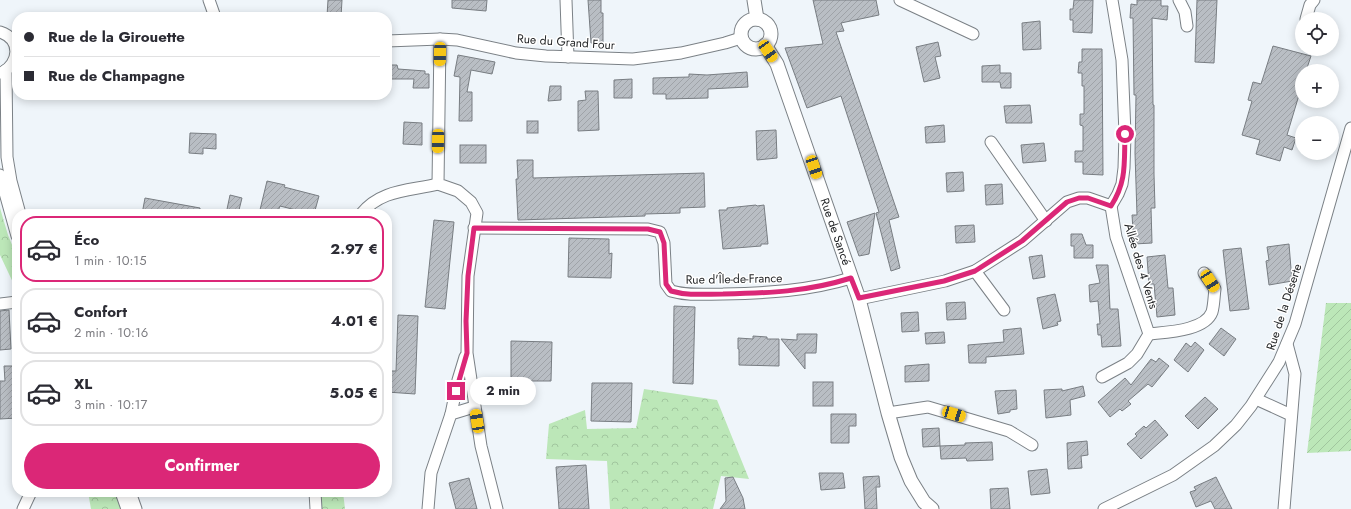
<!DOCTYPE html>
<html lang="fr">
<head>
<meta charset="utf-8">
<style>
  body { margin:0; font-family:Jost,sans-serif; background:#f7f7f7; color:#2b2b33; height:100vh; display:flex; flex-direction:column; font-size:15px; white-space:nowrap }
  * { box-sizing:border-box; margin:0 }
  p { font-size:13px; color:#7c7c81 }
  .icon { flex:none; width:22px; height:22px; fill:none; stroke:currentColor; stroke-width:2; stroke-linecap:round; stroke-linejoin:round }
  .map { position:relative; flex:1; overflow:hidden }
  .details { position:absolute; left:12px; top:209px; width:380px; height:288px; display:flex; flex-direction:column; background:#fff; border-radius:16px; box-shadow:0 2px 10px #0003 }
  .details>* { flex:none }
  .top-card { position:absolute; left:12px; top:12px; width:380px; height:88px; border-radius:16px; box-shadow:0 2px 10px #0003; display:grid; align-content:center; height:88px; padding:0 12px; background:#fff }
  .tools { position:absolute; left:1295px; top:12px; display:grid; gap:8px }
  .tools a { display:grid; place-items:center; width:44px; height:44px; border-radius:50%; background:#fff; box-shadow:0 2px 10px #0003; font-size:20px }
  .end { position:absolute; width:18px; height:18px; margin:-9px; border:5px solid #db2777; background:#fff; box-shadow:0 0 0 2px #fff }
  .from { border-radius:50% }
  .bubble { position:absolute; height:28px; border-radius:14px; background:#fff; box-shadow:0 2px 10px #0003; font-size:13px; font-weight:700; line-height:28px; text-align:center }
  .car { position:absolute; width:12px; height:24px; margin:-12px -6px; border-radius:5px; box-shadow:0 0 3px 1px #0007; background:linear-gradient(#f5c518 24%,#345 0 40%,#f5c518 0 76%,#345 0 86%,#f5c518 0) }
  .top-card b { display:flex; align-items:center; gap:14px; height:38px; font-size:15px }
  .top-card b+b { border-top:1px solid #e1e1e2 }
  .top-card i { width:10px; height:10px; background:#2b2b33 }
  ul { padding:7px 0 0; list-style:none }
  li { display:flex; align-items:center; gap:12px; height:66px; margin:0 8px 6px; padding:0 4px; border:2px solid #e1e1e2; border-radius:16px }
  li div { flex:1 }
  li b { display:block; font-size:15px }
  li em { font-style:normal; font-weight:700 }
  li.active { border-color:#db2777 }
  li>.icon { width:36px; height:36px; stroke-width:1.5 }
  .cta { display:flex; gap:8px; margin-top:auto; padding:8px 12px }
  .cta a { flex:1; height:46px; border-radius:24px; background:#db2777; color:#fff; font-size:16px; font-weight:700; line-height:46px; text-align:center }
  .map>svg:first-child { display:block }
</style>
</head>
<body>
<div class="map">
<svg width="1351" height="509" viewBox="0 0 1351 509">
  <defs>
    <pattern id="forest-crowns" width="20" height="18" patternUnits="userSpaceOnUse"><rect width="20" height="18" fill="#bce7b8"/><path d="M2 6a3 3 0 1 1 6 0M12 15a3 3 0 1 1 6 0" fill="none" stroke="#a1c69e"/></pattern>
    <pattern id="garden-furrows" width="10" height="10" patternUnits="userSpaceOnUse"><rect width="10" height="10" fill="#bce7b8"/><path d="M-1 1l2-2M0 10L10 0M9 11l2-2" fill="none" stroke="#a1c69e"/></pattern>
    <pattern id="building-hatch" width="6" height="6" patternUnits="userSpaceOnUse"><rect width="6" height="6" fill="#b9bec4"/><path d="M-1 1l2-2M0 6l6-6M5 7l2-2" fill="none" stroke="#9fa3a8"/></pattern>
  </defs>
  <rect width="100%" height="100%" fill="#eff5fa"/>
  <g fill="url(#forest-crowns)">
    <polygon points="0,208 8,235 17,257 17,291 0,255"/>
    <polygon points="644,389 717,400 749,479 721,476 713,509 610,509 607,461 546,459 549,424 585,410 587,429 636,428"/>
    <polygon points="88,492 115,492 121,509 91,509"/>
    <polygon points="320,492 343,492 345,509 321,509"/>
  </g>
  <polygon fill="url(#garden-furrows)" points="1326,303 1351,303 1351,451 1307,453"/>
  <g fill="url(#building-hatch)" stroke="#787d82">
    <polygon points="328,0 342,0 341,17 327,16"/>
    <polygon points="452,0 487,0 486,11 452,8"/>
    <polygon points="588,0 601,0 601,13 603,13 603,43 591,43"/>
    <polygon points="813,0 876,0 879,15 841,23 844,31 836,32 899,217 889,220 900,268 891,271 876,213 879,212 841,96 807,108 785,48 823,44"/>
    <polygon points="1074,0 1093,0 1092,33 1073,32 1073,20 1070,20 1070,9 1073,9"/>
    <polygon points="1137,0 1161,0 1161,6 1168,6 1167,20 1152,18 1153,105 1154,105 1154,174 1155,208 1151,208 1152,243 1134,244 1132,215 1137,215 1135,153 1136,95 1134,95 1133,18 1130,18 1131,4 1137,5"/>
    <polygon points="1197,0 1217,0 1214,63 1195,62"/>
    <polygon points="1040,21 1041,49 1023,50 1022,23"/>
    <polygon points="938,42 941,56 935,57 940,78 924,82 916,47"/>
    <polygon points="1273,46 1311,56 1306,71 1302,71 1302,85 1287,135 1296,138 1292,150 1284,147 1280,161 1256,154 1260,140 1242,135 1252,101 1248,100 1253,82 1261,84"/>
    <polygon points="1082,49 1102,49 1103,175 1083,174 1083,162 1075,162 1075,151 1083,151 1083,126 1080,125 1080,114 1084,114 1084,86 1082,86 1082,73 1078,73 1079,62 1082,62"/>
    <polygon points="458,55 495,62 492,74 471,70 467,92 472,92 472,121 459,121 460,77 454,76"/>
    <polygon points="387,65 397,65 398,69 425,71 425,74 429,74 429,88 413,88 414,79 387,79"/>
    <polygon points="1000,65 1000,73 1011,73 1011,88 1001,88 1000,82 982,82 982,66"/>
    <polygon points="747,72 748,87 708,89 708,98 666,99 666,94 653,94 653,78 689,77 689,74 707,75"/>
    <polygon points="632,79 632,98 614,98 614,80"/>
    <polygon points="550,86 561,86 561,100 548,101"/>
    <polygon points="585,91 598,91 599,130 578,131 578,101 586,100"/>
    <polygon points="1030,105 1032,123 1006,123 1004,106"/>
    <rect x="527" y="121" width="11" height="12"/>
    <polygon points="404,122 422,123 422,145 403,144"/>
    <polygon points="944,125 945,142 926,143 925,127"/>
    <polygon points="776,130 777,158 757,160 756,131"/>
    <polygon points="190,133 216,134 216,149 203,148 203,154 189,153"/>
    <polygon points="1044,143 1046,161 1023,163 1021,145"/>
    <rect x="460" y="145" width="26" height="18"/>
    <polygon points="517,160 533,160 533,178 704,173 705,207 680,208 680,213 645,214 645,216 518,220 516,179 518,179"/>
    <polygon points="963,172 964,191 947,192 946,173"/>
    <polygon points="267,181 285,185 284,187 319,196 314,214 299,214 300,211 280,206 278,211 276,211 276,214 259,214"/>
    <polygon points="1002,184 1003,204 986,205 985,185"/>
    <polygon points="230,195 242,198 238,214 226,214"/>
    <polygon points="145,198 200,208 200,214 142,214"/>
    <polygon points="756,205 757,206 764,205 768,244 761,244 761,246 723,249 719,210 727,210 727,208"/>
    <polygon points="875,213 869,254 859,256 847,222"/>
    <polygon points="434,220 454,222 445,309 425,307"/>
    <polygon points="974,225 975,242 956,243 955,226"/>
    <polygon points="1071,234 1082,234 1086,245 1093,245 1093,258 1074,258 1074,246 1071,246"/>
    <polygon points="569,238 609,239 609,254 612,253 611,278 568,277"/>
    <polygon points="1289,244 1292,281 1269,285 1266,261 1269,260 1267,247"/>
    <polygon points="1241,248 1249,309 1230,311 1223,250"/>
    <polygon points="1042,255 1045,277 1033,279 1029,257"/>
    <polygon points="1165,255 1168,288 1173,288 1175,315 1157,317 1154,284 1149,284 1147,257"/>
    <polygon points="1096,265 1108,265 1110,309 1118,309 1121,346 1102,347 1101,335 1098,335 1097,324 1100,324 1098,301 1090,302 1089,285 1100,283"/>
    <polygon points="1055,294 1061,321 1057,322 1058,325 1043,329 1037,298"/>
    <polygon points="965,302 966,319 947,320 946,303"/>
    <polygon points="674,306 695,307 693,384 673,383"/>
    <polygon points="9,310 11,349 0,350 0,311"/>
    <polygon points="918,312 919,331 902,332 901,313"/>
    <polygon points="398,315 418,316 415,394 387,392 387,371 396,371"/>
    <polygon points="1021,328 1024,354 986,357 986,363 969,363 968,345 1004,342 1003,330"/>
    <polygon points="1221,328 1236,339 1224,356 1209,344"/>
    <polygon points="944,332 945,343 926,344 925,333"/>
    <polygon points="797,334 817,334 816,353 805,353 805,369 781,339 797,340"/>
    <polygon points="753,336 767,337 767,339 779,339 779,366 739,365 739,349 738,349 738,338 753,339"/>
    <polygon points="511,341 552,342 551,381 511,381"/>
    <polygon points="1195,342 1204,350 1188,372 1174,360 1186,343 1191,347"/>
    <polygon points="1159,358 1169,366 1152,387 1148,384 1128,401 1131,404 1122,411 1120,409 1110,417 1098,402 1125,378 1131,385 1151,359 1156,362"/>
    <polygon points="929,364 929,381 905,382 905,366"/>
    <polygon points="4,366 17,366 17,418 0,419 0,381 5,381"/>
    <rect x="813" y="382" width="20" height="24"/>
    <polygon points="592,383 632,383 631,422 591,421"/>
    <polygon points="1083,386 1085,396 1070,400 1071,415 1046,418 1044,390 1062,389 1062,391"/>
    <polygon points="1016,390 1017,409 1010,410 1010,412 998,414 995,391"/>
    <polygon points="1205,397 1218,409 1198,429 1185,416"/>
    <polygon points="831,414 856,414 856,426 849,426 849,443 831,443"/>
    <polygon points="1155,420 1168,435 1141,459 1127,444 1137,436 1135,434 1144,426 1146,428"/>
    <polygon points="939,428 940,446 923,447 922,429"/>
    <polygon points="1087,441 1088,455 1081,456 1082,468 1068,469 1067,443"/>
    <polygon points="992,442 993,460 967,461 966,458 941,459 940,446 965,445 965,443"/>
    <polygon points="586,465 589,509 559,509 556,467"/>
    <polygon points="1047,469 1050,493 1031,495 1028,471"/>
    <polygon points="819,473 843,473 845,488 821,490"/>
    <polygon points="879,476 880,487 876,487 877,509 865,509 863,477"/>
    <polygon points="733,477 743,498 745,509 720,509 726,501 725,478"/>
    <polygon points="1216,477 1232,509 1215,509 1211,501 1196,507 1190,492 1196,490 1194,487"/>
    <polygon points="469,478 477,509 456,509 449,483"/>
    <polygon points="1008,488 1010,509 991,509 990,489"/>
  </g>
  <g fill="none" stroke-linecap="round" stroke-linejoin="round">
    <g stroke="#7b8186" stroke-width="13">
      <g id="minor">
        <polyline points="209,0 215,17"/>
        <polyline points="566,0 568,57"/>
        <polyline points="900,0 973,34"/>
        <polyline points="1179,0 1185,12 1187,26"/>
        <polyline points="1306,19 1310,5 1314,0"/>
        <path d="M0,32C22,39 20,64 1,73"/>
        <polyline points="440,39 438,184 458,191 471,202 477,213 468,276 467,353 481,446 497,509"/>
        <polyline points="387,41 440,39 457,40 516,53 546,56 633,59 681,53 725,43 741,38"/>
        <polyline points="6,70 7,157 11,181 20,214"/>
        <polyline points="991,142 1046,221"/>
        <polyline points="0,175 17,236"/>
        <path d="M1111,206L1116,237L1149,334C1166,332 1205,331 1212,312C1214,305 1214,296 1215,289L1204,273"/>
        <path d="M361,214C381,189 410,191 438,184"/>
        <path d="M474,228L648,229L660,232L664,243L666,284L671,291C688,296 705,294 723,294C767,293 808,291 851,278"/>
        <polyline points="975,271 1004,310"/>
        <polyline points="859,299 945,281 975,271 1022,241 1067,202 1079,198 1088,198 1111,206 1118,194 1122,184 1124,168 1125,134 1122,60 1112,0"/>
        <polyline points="0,304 17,302"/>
        <polyline points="1102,377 1128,363 1137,354 1149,334"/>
        <polyline points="1256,399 1291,415"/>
        <polyline points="888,413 928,407 1009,431 1032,445"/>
        <polyline points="451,414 458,380 465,357"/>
        <polyline points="121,492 127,509"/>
        <polyline points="130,492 136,509"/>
        <polyline points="315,492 316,509"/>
        <polyline points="23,509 31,492"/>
        <polyline points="428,509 431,473 451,414 474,407"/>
        <polyline points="1104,509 1173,475 1214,446 1236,425 1251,406 1279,362 1295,324 1351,128"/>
        <polyline points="1284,509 1295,374 1287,344"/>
      </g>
    </g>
    <g stroke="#7b8186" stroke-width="15">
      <g id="tertiary">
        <polyline points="754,0 757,19"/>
        <circle cx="756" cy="34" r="15"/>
        <path id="s1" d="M765,45L777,64L859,299L888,413L901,457L911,481L924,502L932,509"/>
      </g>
    </g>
    <use href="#minor" stroke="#fff" stroke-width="11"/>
    <use href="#tertiary" stroke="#fff" stroke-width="13"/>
  </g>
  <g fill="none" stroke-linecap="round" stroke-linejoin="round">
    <path stroke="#db2777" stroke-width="5" d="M456,391L467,353L466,321L468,276L474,228L648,229L660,232L664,243L666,284L671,291C688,296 705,294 723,294C768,293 807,292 851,278L859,298L944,281L975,271L1022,241L1067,202L1079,198H1088L1111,206C1127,181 1124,163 1125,134"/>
  </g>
  <g text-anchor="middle" stroke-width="3" stroke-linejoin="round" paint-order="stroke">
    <g font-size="12" fill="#232527" stroke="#fff">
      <text transform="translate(566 42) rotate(4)" y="4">Rue du Grand Four</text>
      <text dy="4" stroke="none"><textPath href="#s1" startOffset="200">Rue de Sancé</textPath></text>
      <text transform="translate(1141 266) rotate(73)" y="4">Allée des 4 Vents</text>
      <text transform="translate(734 279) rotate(-1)" y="4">Rue d'Île-de-France</text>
      <text transform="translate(1284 307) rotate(-72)" y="4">Rue de la Déserte</text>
    </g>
  </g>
</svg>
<div class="tools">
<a><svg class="icon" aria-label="locate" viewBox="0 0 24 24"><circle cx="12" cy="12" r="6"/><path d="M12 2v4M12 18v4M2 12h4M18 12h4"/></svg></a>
<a>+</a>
<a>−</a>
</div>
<i class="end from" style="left:1125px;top:134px"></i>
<i class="end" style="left:456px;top:391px"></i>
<div class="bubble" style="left:470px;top:377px;width:66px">2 min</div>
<i class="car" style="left:768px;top:51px;rotate:146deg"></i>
<i class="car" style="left:440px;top:54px;rotate:181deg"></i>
<i class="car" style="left:438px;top:141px;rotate:181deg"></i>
<i class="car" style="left:814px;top:167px;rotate:161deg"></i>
<i class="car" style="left:1210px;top:281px;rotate:147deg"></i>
<i class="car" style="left:954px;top:414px;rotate:107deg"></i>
<i class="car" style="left:477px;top:421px;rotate:351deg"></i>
<div class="top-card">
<b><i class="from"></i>Rue de la Girouette</b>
<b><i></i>Rue de Champagne</b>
</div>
<section class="details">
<ul>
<li class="active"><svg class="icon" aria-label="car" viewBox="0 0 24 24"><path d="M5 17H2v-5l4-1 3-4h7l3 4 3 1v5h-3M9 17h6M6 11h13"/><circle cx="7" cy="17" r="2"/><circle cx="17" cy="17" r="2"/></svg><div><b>Éco</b><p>1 min · 10:15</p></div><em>2.97 €</em></li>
<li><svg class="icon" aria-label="car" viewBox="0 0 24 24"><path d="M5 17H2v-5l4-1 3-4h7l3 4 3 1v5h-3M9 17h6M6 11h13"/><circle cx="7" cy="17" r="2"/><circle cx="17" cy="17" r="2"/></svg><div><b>Confort</b><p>2 min · 10:16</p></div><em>4.01 €</em></li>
<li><svg class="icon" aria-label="car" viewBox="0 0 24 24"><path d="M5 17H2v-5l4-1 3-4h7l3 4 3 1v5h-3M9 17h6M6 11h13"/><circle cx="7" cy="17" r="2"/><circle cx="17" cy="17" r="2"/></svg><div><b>XL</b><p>3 min · 10:17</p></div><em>5.05 €</em></li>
</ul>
<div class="cta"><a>Confirmer</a></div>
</section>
</div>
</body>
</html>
